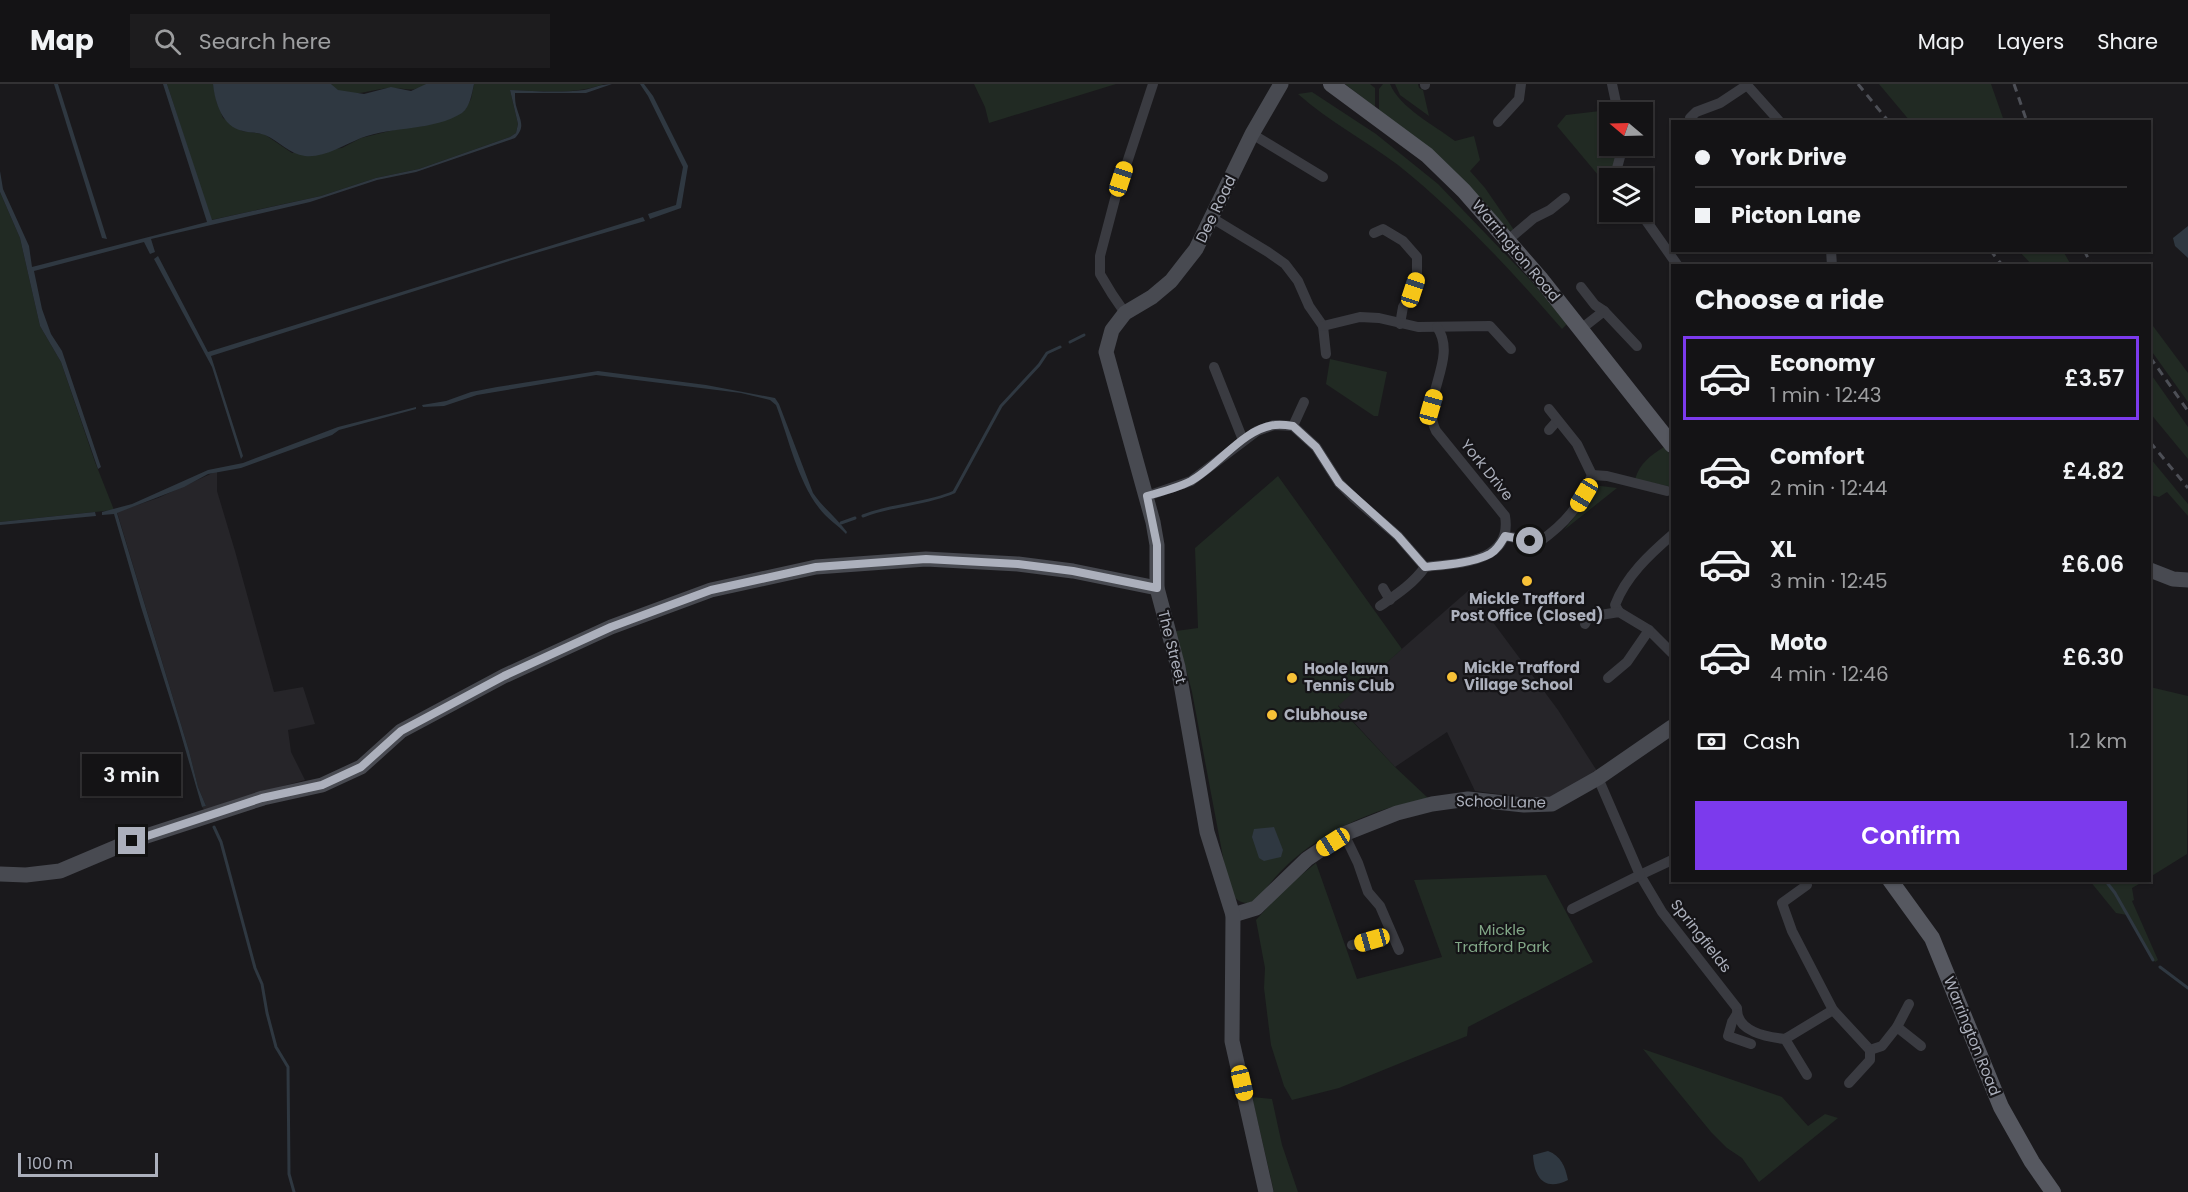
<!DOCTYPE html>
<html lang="en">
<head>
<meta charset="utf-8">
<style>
  body { margin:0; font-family:Poppins,sans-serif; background:#1d1c1e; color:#f1f3f6; height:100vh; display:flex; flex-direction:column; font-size:22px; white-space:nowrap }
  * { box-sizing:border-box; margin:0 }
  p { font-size:20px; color:#9d9ea0 }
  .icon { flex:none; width:33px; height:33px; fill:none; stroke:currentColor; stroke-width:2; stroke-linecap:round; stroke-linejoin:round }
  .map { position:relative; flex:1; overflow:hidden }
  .side { position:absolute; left:1671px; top:180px; width:480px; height:618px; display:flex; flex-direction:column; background:#141315; border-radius:0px; box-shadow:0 2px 4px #0004,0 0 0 2px #333234 }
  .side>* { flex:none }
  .banner { position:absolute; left:1671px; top:36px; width:480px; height:132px; border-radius:0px; box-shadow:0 2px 4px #0004,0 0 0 2px #333234; display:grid; align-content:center; height:132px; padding:0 24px; background:#141315 }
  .needle { width:39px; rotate:289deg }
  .controls { position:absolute; left:1599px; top:18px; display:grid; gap:12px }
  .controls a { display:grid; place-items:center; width:54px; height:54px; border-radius:0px; background:#141315; box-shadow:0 2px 4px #0004,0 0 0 2px #333234; font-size:30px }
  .scale { position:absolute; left:18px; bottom:15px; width:140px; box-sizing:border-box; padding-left:6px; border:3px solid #acb0bc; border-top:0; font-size:16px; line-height:21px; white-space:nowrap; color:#acb0bc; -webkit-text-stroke:4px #151417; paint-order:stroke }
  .end { position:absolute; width:27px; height:27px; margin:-14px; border:8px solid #acb0bc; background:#111; box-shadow:0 0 0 3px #111 }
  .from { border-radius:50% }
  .bubble { position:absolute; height:42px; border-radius:0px; background:#141315; box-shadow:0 2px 4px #0004,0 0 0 2px #333234; font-size:20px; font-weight:600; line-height:42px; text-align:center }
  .car { position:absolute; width:18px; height:36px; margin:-18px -9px; border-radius:8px; box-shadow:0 0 4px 2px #0007; background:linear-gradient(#f5c518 24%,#345 0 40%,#f5c518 0 76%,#345 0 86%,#f5c518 0) }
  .banner b { display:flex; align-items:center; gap:21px; height:57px; font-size:22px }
  .banner b+b { border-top:2px solid #333234 }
  .banner i { width:15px; height:15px; background:#f1f3f6 }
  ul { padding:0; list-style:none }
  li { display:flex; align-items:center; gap:18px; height:84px; margin:0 12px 9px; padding:0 12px; border:3px solid transparent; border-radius:0px }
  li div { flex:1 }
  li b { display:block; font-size:22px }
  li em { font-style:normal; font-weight:600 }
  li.selected { border-color:#7c3aed }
  li>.icon { width:54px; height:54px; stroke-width:1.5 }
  h2 { padding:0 24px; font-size:27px; line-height:72px }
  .pay { display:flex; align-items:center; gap:15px; height:66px; padding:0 24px; font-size:22px }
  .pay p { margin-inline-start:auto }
  .cta { display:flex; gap:12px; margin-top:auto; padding:12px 24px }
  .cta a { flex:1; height:69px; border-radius:0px; background:#7c3aed; color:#fff; font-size:24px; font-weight:600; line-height:69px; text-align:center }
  header { display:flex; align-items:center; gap:36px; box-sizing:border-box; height:84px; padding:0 30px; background:#141315; border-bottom:2px solid #333234 }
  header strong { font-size:28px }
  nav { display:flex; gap:33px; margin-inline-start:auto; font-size:21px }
  .search { width:420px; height:54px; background:#1d1c1e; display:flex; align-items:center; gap:15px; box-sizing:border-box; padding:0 21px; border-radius:0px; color:#9d9ea0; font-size:22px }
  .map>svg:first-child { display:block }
</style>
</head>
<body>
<header>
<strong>Map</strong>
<div class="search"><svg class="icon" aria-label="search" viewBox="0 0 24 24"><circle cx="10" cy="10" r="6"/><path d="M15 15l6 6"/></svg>Search here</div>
<nav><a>Map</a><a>Layers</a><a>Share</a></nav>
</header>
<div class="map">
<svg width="2188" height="1108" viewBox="0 0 2188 1108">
  <rect width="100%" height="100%" fill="#1a191c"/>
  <g fill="#262529">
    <polygon points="217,387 217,407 235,467 274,608 303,603 315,640 288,646 291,668 305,696 233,716 205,727 202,723 206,722 198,703 189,667 117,428 158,414"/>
    <polygon points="1469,506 1558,626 1597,687 1562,709 1543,716 1475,707 1447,648 1395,683 1338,621"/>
  </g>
  <g fill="#212a23">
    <path d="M167,0H213L217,19L223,34L242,47L264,50L292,69L342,64L361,54L406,43L423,42L451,33L463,28L471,15L474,0H604C575,11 541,7 510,6L518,40L516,49L510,53L419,85L376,94L321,112L211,136Z"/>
    <path d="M331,0H426C413,10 404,3 390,4C373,4 344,19 331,0Z"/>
    <polygon points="974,0 1116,0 989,39 985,23"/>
    <polygon points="1345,0 1370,0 1375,4 1375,23"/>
    <path d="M1383,0H1390C1400,24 1434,41 1455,57L1474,52L1480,76L1470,87L1485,104L1514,146L1508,147L1379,26V5Z"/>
    <polygon points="1395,0 1418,0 1419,4 1423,6 1429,32 1400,11"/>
    <polygon points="1879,0 1991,0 2004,37 1910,37"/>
    <path d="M1312,8L1376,50L1438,100L1533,199L1567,240L1562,245C1512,187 1458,129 1398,81C1365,56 1328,37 1298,10Z"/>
    <polygon points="1614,23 1615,28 1610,28 1610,62 1619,62 1615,94 1610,94 1609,104 1557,42 1566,31 1600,27"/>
    <polygon points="0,108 20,154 40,242 61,278 95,378 114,426 0,438"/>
    <polygon points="2019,167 2063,167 2071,181 2032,181"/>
    <polygon points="2150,238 2188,289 2188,318 2150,265"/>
    <polygon points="1330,275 1387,288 1378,332 1374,332 1326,300"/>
    <polygon points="2150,289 2188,343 2188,375 2150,329"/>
    <path d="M1664,363L1672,373V403L1635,395C1640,379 1650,372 1664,363Z"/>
    <polygon points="2150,374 2188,420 2188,432 2167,408 2159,413 2150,411"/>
    <path d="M1278,392L1402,565L1338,622L1395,683L1429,715C1381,722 1332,743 1295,774C1280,786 1267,803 1255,818C1241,821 1236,817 1229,805L1192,608L1176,547L1198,544L1195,464Z"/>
    <polygon points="1593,401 1617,404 1564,446 1587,417"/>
    <polygon points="2150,603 2188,612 2187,770 2150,793"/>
    <polygon points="1316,779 1357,895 1442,873 1414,796 1546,791 1593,878 1468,943 1467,952 1339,1004 1292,1016 1284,1002 1271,961 1264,904 1265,884 1256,836 1285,804"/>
    <polygon points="2090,797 2144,797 2132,804 2134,816 2132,817 2158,876 2155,878 2127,831 2116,829"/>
    <polygon points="1643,965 1782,1013 1808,1042 1825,1030 1838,1034 1759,1098 1742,1074 1727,1064 1711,1048"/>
    <polygon points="1252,1013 1272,1015 1282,1061 1298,1108 1274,1108"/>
  </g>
  <g fill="#2f3841">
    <polygon points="54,0 58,0 107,155 102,154"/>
    <path d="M163,0H167L212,136L321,112L376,94L419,85L510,53L516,49L518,40L510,6C534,7 559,9 584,6C593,4 602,0 612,0L586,9H515C515,14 515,20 517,25C521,38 525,43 515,54L416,88L377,96L310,118L151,155L155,168L150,170L144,158L34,187L42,225L51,250L62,267L101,383L98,385L61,278L40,242L20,154L0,108V87L3,105L29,162L32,183L207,138Z"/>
    <path d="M213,0H331L338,6L364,10L391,3L411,7L426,0H474C472,9 470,23 462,29C434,47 393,42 361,54C344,61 324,74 305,72C289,70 279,57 265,51C258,48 250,49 243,47C222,43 215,18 213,0Z"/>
    <polygon points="640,0 644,0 653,12 688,82 681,124 650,135 648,130 676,121 683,83 648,12"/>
    <polygon points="643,133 645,137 512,176 211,272 243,372 241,375 212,283 154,175 158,172 208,268"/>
    <polygon points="2188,142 2188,174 2175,162 2173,154"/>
    <path d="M598,287L706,301L775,314L779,320L813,409C823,424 837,434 847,448L846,450C838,441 826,434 819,424C797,395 789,355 776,321L770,316L741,309L596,291L477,311L444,322L423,323L422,321L446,317L471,308L497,303Z"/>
    <polygon points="416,323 416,325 339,346 332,351 241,384 208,390 184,403 117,429 189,667 198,703 206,722 202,723 178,640 141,523 114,430 102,431 102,428 132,420 208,386 243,379 338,343"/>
    <polygon points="95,428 96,432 0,441 0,438"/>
    <polygon points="1274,743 1283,766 1281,773 1264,777 1259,774 1252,753 1254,745"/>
    <path d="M1548,1067C1561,1072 1565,1082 1568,1096C1544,1108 1534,1093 1533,1071Z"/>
  </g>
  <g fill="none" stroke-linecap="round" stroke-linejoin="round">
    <g stroke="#2f3841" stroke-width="3">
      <polyline points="1070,258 1084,251"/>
      <path d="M863,432C892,420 925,421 954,408L1001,322L1039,281L1047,269L1060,263"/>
      <polyline points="841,439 855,434"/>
      <polyline points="214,743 221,758 255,884 262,900 267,929 276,963 288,983 289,1090 294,1108"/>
      <polyline points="2105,796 2115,809 2153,876"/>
      <polyline points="2160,883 2188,904"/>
    </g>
    <g stroke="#3a3b41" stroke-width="10">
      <polyline points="1612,0 1618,28"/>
      <polyline points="1746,0 1780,38"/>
      <polyline points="1425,1 1425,0"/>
      <polyline points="1498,38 1519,15 1521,0"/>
      <polyline points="1691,38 1690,34 1696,28 1720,19 1747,1"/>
      <polyline points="1252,50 1323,93"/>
      <polyline points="1619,94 1617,84 1623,62"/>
      <polyline points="1640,128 1678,182"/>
      <polyline points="1212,134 1268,168 1285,180 1298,197 1309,222 1323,242 1326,270"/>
      <polyline points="1374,149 1383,145 1403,157 1417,173 1417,193 1413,206 1403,223 1400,240"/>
      <polyline points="1508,156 1534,134 1550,126 1565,114"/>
      <polyline points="1831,166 1832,182"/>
      <polyline points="1581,203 1595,221 1604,227"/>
      <polyline points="1125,229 1112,210 1100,190 1100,172 1115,115 1153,0"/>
      <polyline points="1323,242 1360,233 1379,234 1418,243 1490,242 1511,265"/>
      <polyline points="1581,245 1604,227 1637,262"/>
      <polyline points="1214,283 1243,356"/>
      <polyline points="1293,342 1304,318"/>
      <polyline points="1549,346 1557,337"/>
      <polyline points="1592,391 1607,392 1667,407"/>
      <path d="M1147,412L1191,397L1257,347L1274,341L1293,342L1316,363L1339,399L1354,414L1398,452L1425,483C1458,479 1513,479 1505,432L1436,347C1419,314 1459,275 1437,243"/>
      <path d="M1505,452L1539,458C1566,439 1580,422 1592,391L1577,360L1549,325"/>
      <polyline points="1383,504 1390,516"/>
      <path d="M1380,522C1396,511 1413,500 1425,483"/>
      <path d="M1619,528L1615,521C1626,492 1650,470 1672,451"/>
      <polyline points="1585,540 1588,533 1619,528 1649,546 1672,569"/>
      <polyline points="1608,594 1627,578 1649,546"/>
      <polyline points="1344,750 1358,779 1368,808 1380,822 1399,866"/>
      <path d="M1672,776L1640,791L1662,828L1737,924C1736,948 1767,953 1785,955L1833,926"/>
      <polyline points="1807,801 1782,819 1792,847 1833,926 1870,966 1882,962 1897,943 1921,962"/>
      <polyline points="1572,825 1640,791 1598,694"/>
      <polyline points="1352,861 1391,850"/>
      <polyline points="1737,930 1732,938 1728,952 1751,960"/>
      <polyline points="1897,943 1909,920"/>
      <polyline points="1785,955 1807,991"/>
      <polyline points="1849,999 1870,976 1870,966"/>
    </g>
    <g stroke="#484a51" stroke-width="15">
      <polyline points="2150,486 2173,495 2188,496"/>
      <polyline points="0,790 26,791 60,787 131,757 263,714 322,701 361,683 401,647 504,592 611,543 711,506 816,483 926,475 1018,480 1073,487 1157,504"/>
      <polyline points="1233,831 1256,824 1307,775 1344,750 1397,729 1432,720 1468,715 1524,721 1552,720 1598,694 1672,643"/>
      <polyline points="1266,1108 1232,957 1233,831 1207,748 1178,583 1157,504 1157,461 1153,438 1106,268 1112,246 1125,229 1152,213 1171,197 1196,165 1252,50 1281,0"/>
    </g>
    <g stroke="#565860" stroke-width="16">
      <polyline points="1331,0 1427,71 1464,107 1540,194 1672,361"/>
      <polyline points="1890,796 1932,854 2001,1023 2032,1078 2053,1108"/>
    </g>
    <g stroke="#4d4f56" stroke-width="3" stroke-dasharray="8 6" stroke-linecap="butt">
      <polyline points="1858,0 1889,38"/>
      <polyline points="2014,0 2027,38"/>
      <polyline points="1990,166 2003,182"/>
      <polyline points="2084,166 2092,182"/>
      <polyline points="2150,273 2188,327"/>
      <polyline points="2150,358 2188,404"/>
    </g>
  </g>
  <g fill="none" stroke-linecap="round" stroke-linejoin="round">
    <path stroke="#acb0bc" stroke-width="8" d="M132,757L262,714L322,701L361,683L401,647L504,592L611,543L711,506L816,483L926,475L1018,480L1073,487L1157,504V461L1147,412C1162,408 1177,404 1191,397C1218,382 1244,344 1275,341C1281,340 1287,341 1293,342L1316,363L1339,399L1398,452L1425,483C1444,481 1473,479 1490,470C1497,466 1501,459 1505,452L1530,457"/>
  </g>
  <g fill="#f7c137" stroke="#151417" stroke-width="2">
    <circle cx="1527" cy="497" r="6"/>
    <circle cx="1452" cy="593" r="6"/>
    <circle cx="1292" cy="594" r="6"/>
    <circle cx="1272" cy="631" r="6"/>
  </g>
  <g text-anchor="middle" stroke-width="4.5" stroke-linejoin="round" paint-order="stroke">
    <g font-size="15" fill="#acb0bc" stroke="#151417">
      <text transform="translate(1216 125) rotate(-64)" y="5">Dee Road</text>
      <text transform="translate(1516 167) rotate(50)" y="5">Warrington Road</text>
      <text transform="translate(1487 386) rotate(51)" y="5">York Drive</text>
      <text transform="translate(1172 563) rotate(76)" y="5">The Street</text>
      <text transform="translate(1501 718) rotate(1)" y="5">School Lane</text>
      <text transform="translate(1701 852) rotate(52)" y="5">Springfields</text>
      <text transform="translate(1972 952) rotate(68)" y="5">Warrington Road</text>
    </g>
    <g font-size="15" font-weight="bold" fill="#acb0bc" stroke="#151417" text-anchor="start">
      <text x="1527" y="520" text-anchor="middle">Mickle Trafford<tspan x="1527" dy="17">Post Office (Closed)</tspan></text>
      <text x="1464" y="589">Mickle Trafford<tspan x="1464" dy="17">Village School</tspan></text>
      <text x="1304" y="590">Hoole lawn<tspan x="1304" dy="17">Tennis Club</tspan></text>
      <text x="1284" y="636">Clubhouse</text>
    </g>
    <g font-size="15" fill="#82a787" stroke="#151417">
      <text x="1502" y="851">Mickle<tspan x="1502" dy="17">Trafford Park</tspan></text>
    </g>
  </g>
</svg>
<div class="controls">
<a><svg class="needle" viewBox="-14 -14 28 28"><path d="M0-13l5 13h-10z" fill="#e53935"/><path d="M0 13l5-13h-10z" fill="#9d9ea0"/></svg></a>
<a><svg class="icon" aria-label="layers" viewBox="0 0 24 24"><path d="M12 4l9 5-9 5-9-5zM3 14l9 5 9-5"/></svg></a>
</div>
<div class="scale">100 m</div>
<i class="end from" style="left:1530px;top:457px"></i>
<i class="end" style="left:132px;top:757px"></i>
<div class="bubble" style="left:82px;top:670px;width:99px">3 min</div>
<i class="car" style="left:1121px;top:95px;rotate:18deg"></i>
<i class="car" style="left:1413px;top:206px;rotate:18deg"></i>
<i class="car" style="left:1431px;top:323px;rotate:16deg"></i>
<i class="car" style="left:1584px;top:411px;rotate:211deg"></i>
<i class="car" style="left:1333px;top:758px;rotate:238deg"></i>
<i class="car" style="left:1372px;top:856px;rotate:254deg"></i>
<i class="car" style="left:1242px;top:999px;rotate:167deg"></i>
<div class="banner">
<b><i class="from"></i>York Drive</b>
<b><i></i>Picton Lane</b>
</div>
<section class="side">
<h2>Choose a ride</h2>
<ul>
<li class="selected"><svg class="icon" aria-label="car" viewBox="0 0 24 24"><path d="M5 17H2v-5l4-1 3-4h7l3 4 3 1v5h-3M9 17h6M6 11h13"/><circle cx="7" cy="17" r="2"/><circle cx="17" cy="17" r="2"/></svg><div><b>Economy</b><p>1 min · 12:43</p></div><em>£3.57</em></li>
<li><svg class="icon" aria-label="car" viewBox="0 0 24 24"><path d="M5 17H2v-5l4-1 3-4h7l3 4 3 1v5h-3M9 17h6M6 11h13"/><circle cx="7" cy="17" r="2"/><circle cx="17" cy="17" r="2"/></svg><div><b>Comfort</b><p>2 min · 12:44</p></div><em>£4.82</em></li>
<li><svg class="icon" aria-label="car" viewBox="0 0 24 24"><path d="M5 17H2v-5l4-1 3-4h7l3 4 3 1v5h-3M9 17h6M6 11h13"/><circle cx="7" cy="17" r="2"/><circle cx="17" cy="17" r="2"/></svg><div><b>XL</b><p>3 min · 12:45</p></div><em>£6.06</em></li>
<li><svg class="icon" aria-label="car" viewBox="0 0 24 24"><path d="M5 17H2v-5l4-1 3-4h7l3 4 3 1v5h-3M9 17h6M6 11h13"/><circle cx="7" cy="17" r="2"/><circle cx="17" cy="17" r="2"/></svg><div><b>Moto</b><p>4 min · 12:46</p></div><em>£6.30</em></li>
</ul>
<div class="pay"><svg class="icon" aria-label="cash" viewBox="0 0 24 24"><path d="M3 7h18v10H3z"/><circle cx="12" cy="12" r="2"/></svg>Cash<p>1.2 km</p></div>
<div class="cta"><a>Confirm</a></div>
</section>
</div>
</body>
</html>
